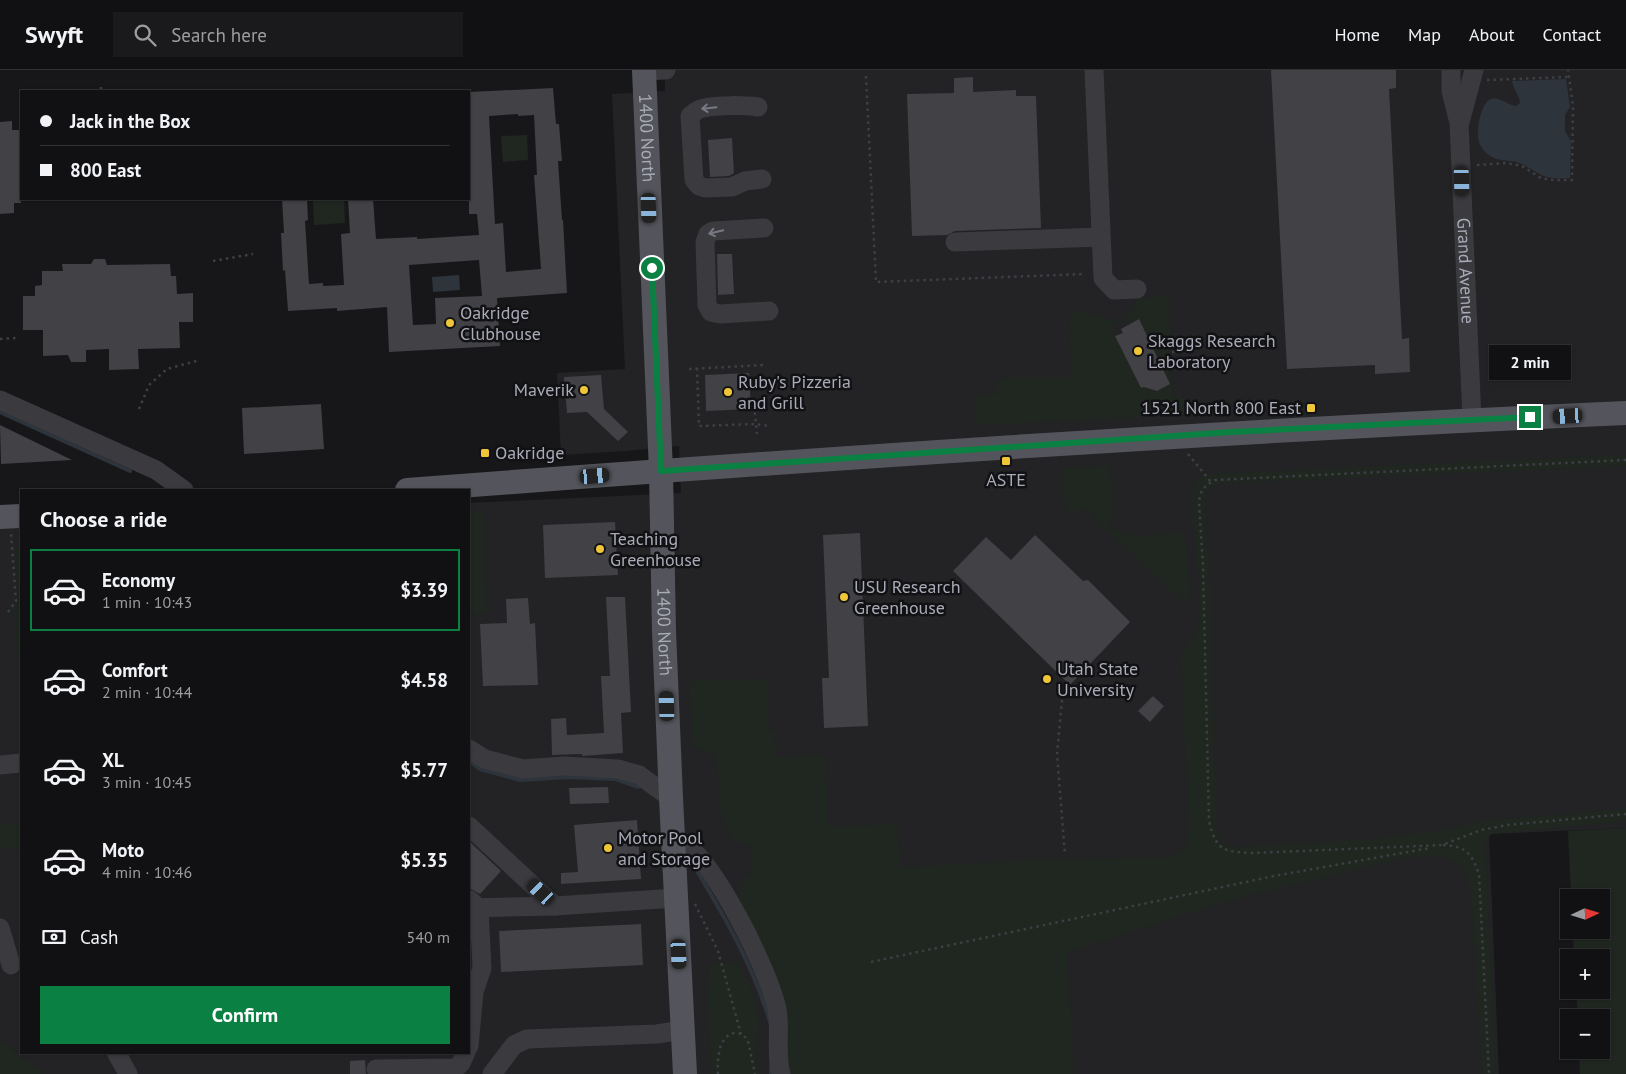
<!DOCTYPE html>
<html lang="en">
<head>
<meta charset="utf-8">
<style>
  body { margin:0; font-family:"PT Sans",sans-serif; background:#1a1a1c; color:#f1f3f6; height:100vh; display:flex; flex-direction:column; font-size:19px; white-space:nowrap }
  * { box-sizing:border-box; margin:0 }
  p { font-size:16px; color:#9c9da0 }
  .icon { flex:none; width:28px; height:28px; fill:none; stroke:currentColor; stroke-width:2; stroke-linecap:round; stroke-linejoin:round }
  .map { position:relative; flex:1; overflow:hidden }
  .panel { position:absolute; left:20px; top:419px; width:450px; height:565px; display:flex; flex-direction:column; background:#111113; border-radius:0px; box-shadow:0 1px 4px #0004,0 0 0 1px #303133 }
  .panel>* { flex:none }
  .banner { position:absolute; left:20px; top:20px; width:450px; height:110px; border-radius:0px; box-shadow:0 1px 4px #0004,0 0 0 1px #303133; display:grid; align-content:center; height:110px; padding:0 20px; background:#111113 }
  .needle { width:32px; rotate:86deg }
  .buttons { position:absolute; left:1560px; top:819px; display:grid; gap:10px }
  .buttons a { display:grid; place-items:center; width:50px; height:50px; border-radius:0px; background:#111113; box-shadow:0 1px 4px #0004,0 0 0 1px #303133; font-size:25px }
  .end { position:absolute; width:22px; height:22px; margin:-11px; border:6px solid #0b8043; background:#fff; box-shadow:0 0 0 2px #fff }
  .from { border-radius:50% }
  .bubble { position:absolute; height:35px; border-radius:0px; background:#111113; box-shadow:0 1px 4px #0004,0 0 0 1px #303133; font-size:16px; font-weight:700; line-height:35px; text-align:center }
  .car { position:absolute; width:15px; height:30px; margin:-15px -8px; border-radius:6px; box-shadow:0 0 4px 1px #0007; background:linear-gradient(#222 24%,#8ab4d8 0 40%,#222 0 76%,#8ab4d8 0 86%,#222 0) }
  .banner b { display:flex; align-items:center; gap:18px; height:48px; font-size:19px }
  .banner b+b { border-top:1px solid #303133 }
  .banner i { width:12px; height:12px; background:#f1f3f6 }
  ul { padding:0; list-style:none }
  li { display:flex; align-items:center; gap:15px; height:82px; margin:0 10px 8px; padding:0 10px; border:2px solid transparent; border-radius:0px }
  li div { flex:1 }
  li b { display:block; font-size:19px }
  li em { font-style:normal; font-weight:700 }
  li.on { border-color:#0b8043 }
  li>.icon { width:45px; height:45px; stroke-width:1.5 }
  h2 { padding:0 20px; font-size:22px; line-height:60px }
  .pay { display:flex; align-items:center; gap:12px; height:55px; padding:0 20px; font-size:19px }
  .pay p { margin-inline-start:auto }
  .cta { display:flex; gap:10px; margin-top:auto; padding:10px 20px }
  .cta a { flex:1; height:58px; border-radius:0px; background:#0b8043; color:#fff; font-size:20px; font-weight:700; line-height:58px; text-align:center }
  header { display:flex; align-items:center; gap:30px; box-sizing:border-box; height:70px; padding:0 25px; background:#111113; border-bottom:1px solid #303133 }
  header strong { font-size:24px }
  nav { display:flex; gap:28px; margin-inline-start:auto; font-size:18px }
  .search { width:350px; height:45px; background:#1a1a1c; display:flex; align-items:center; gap:12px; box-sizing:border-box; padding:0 18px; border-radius:0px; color:#9c9da0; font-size:19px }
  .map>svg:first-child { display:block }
</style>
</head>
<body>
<header>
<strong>Swyft</strong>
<div class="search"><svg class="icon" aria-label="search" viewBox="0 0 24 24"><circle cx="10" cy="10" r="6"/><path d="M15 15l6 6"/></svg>Search here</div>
<nav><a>Home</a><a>Map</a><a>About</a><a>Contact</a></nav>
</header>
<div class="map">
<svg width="1626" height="1004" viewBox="0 0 1626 1004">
  <rect width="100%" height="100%" fill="#171719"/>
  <polygon fill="#232326" points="665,0 1626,0 1626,758 1489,764 1499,1004 0,1004 0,459 21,458 21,982 469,982 469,433 681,423 679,376 626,381 561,385 557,303 625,299 612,24 665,21"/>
  <g fill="#1f2720">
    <polygon points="527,65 528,90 503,92 501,66"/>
    <polygon points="313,129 344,129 345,153 314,155"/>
    <polygon points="1169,226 1172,325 1186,329 1186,345 977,355 975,325 998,324 996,312 1005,307 1071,307 1069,253 1072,242 1084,243 1114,250 1117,249 1119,252 1111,257 1141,318 1138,250 1129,254 1124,244 1134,239 1136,228"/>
    <path d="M1626,385V396L1222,413L1209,419L1205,426L1212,548L1213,664L1217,763L1222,772L1231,777L1373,769L1441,760L1488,750L1626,739V751L1492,764L1485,770L1496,1004H1482L1471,823C1469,809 1466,795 1451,789C1425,778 1361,799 1333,806C1302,813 1271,819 1241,828C1183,844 1125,864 1067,882L1074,1004H785L783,965L737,826L747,806L753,805L750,775L732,771L721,744L716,683L693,679L689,611L767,609L769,660L774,662L776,687L826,685L828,756L873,755L897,753L900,797L1050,789L1173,787L1187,775L1189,757L1181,586L1198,559L1199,511L1191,435C1192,419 1193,408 1210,404Z"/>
    <path d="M1110,395L1113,446L1109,457C1114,459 1119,463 1124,464C1143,468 1165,462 1185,463L1191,523L1184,532L1082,437L1076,443C1059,440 1064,412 1063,398Z"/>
    <polygon points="484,441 487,543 469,545 469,442"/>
    <polygon points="21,478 21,635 13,533 18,529 14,479"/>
    <polygon points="19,754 21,779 8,778 0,776 0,755"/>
    <polygon points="1626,758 1626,1004 1580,1004 1579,980 1601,980 1601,948 1578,947 1576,920 1601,920 1601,888 1574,887 1573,860 1601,860 1601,828 1571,827 1568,761"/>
    <polygon points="738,892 754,926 759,948 756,986 759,1004 711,1004 708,929 709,894"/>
    <polygon points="0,971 44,1004 0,1004"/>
  </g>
  <g fill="#2d343c">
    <path d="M1566,9L1570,37L1565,45V61L1571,71L1570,108C1563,108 1555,109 1547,107C1538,105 1528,95 1516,92C1508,90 1498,91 1490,86C1485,83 1478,74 1478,67C1477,57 1481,33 1491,29C1499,26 1508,35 1516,36L1520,33C1520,25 1513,20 1512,11Z"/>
    <polygon points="459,205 460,220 433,222 432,207"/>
  </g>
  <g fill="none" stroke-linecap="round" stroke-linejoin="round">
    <g stroke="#2d343c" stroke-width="4">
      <polyline points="0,342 130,401"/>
      <polyline points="469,691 480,699 520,710 568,707 616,709 638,717"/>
      <path d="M697,801C726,849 754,898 770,952"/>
      <polyline points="771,996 771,1004"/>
    </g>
  </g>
  <g fill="#414146" fill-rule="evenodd">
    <polygon points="1271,0 1396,0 1396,18 1389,19 1402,269 1409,268 1410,302 1375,304 1375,295 1287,299"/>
    <polygon points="973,7 973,22 1016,20 1016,26 1036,26 1041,158 955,161 947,165 912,166 907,24 954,23 954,8"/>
    <path d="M553,18L556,54H559L562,91H558L562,150H563L567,223L497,228L500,276L389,282L387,237L337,241V238L288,241L285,200L283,201L281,163H284L282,129H307L308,150L305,151L309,214L323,213V216L344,215L341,164L350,163L348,129H373L376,169L417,167V169L479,165L477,144H469V57H470L469,22ZM518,44V46L534,45L537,105H534L541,199L506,202L503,153L495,154L489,46ZM479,190L482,226L435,228L436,254L413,255L409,195Z"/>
    <polygon points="12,51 12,60 21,60 21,133 14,133 14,143 0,144 0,52"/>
    <polygon points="732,68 734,103 729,106 710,107 708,70"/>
    <polygon points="717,184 732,184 734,224 718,225"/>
    <polygon points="94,189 105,189 107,195 170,194 171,206 176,206 177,224 193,223 193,252 179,252 180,278 138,279 139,299 109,300 109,279 86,280 86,292 71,292 68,285 43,286 43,260 23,260 23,226 35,226 35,216 42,215 42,201 63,201 62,194 91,194"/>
    <polygon points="1139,249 1170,314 1157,321 1144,317 1141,318 1115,266 1123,263 1121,259"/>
    <polygon points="749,303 751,339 706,341 705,305"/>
    <polygon points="601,305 604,339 628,362 618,371 587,342 567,343 564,307"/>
    <polygon points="321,334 324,379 244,384 242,338"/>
    <polygon points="0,355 72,390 1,394"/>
    <polygon points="615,452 618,505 545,508 543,455"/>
    <polygon points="860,463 868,656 824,658 822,608 829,608 823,465"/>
    <polygon points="1035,465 1083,511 1088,510 1130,552 1070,615 953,501 986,467 1011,490"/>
    <polygon points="606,527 625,527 631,642 621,643 623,683 582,686 582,684 552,685 551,649 566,648 567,665 604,663 601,606 610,606"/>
    <polygon points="528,528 530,554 535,553 538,615 483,616 480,554 507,553 506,529"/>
    <polygon points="1153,626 1164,636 1150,652 1138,641"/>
    <polygon points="608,717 609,733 570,734 569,718"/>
    <polygon points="637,750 641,809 561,814 561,803 578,802 574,755"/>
    <polygon points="469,771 501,801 480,824 469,818"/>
    <polygon points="641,854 643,895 501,902 499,861"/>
    <polygon points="365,990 366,1004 350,1004 350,991"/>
  </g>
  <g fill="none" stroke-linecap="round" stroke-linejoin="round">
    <g stroke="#3e3f44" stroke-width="2.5" stroke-dasharray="2.5 4" stroke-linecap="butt">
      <polyline points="866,6 876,212 1084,204"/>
      <polyline points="1487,10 1568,7"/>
      <polyline points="101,17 101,21"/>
      <polyline points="1477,95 1506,93 1522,96 1541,108 1550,110 1572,110 1573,36 1568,0"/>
      <polyline points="213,191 253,184"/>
      <polyline points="0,269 16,268"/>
      <polyline points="1172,282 1193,281"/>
      <polyline points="697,298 699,356 755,354 769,356"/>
      <polyline points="689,299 764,295"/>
      <polyline points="754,336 757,364"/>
      <polyline points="139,339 149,315 167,299 200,290"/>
      <polyline points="1188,384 1211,412"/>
      <path d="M1626,390L1215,410C1204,416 1200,420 1199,433L1203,496L1209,751C1216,781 1224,782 1253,783L1442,775L1481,760L1507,755L1626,744"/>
      <polyline points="8,542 16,531 11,463"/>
      <polyline points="1062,630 1057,684 1065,785"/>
      <path d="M1443,775C1466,776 1472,784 1479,804L1489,1004"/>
      <polyline points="695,834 718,881 741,964"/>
      <polyline points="871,892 1274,806 1430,778"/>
      <path d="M718,1004C717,991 718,965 735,963C742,963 745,966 748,971L755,1004"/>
    </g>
    <g stroke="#3a3a3f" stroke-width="19">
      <polyline points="1094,0 1103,208 1114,220 1137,219"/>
      <path id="s1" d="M1451,0V21L1459,53L1472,350"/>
      <polyline points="644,1 666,0"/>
      <path d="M758,37C745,35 717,35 704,38C698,39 694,42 690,46L694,110L699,116L705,118L732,117L745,111L762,109"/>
      <polyline points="1460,52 1474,0"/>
      <polyline points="764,158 713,161 708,164 705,172 707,235 711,242 720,244 769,241"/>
      <polyline points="955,172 1101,167"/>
      <polyline points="0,330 156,400 184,420"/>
      <polyline points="469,679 485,689 523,699 564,696 618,699 639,705 671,728"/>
      <polyline points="0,695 21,693"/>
      <polyline points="469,756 555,836"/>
      <path d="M673,770C678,771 684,772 687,775C719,801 768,899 777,939C781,960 775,983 781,1004"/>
      <polyline points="469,838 555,836 676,828"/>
      <polyline points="0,858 11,895"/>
      <polyline points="469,976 474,922 482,898 479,838 470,830"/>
      <polyline points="116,982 128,1004"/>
      <polyline points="376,999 456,998 461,993 466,982"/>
      <polyline points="492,1004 514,975 527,969 657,964 682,960"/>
    </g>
    <g stroke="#54555c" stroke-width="24">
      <path id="s2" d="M644,0L661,401L664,561L671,728L685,1004"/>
      <path d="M407,420C813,389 1219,361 1626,343"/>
      <polyline points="0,447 21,446"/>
    </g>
  </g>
  <defs><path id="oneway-shaft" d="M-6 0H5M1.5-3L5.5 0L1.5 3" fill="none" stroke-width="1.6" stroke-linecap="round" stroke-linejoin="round" transform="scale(1.25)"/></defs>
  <g stroke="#777982">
    <use href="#oneway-shaft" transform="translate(709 38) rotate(174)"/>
    <use href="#oneway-shaft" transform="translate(716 162) rotate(167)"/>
  </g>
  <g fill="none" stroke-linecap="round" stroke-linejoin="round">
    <polyline stroke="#0b8043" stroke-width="6" points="652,198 661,401 1231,362 1530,347"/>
  </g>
  <g fill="#efc638" stroke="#121214" stroke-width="2">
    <circle cx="450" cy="253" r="5"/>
    <circle cx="1138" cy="281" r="5"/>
    <circle cx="584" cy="320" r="5"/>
    <circle cx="728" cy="322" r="5"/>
    <rect x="1306" y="333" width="10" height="10" rx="2.5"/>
    <rect x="480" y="378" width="10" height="10" rx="2.5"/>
    <rect x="1001" y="386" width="10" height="10" rx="2.5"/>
    <circle cx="600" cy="479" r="5"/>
    <circle cx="844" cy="527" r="5"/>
    <circle cx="1047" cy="609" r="5"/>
    <circle cx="608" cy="778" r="5"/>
  </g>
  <g text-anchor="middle" stroke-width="5" stroke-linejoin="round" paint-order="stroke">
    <g font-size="18" fill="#a9acb8" stroke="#121214">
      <text dy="6" stroke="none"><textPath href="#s2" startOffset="68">1400 North</textPath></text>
      <text dy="6" stroke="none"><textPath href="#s1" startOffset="202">Grand Avenue</textPath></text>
      <text dy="6" stroke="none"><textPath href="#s2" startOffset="562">1400 North</textPath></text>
    </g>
    <g font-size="18" fill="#a9acb8" stroke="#121214" text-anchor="start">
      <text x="460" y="249">Oakridge<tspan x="460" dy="21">Clubhouse</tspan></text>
      <text x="1148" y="277">Skaggs Research<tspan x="1148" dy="21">Laboratory</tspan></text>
      <text x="738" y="318">Ruby's Pizzeria<tspan x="738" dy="21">and Grill</tspan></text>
      <text x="574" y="326" text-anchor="end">Maverik</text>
      <text x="1301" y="344" text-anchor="end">1521 North 800 East</text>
      <text x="495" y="389">Oakridge</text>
      <text x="1006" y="416" text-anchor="middle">ASTE</text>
      <text x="610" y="475">Teaching<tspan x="610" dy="21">Greenhouse</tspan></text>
      <text x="854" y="523">USU Research<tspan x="854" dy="21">Greenhouse</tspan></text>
      <text x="1057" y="605">Utah State<tspan x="1057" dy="21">University</tspan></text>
      <text x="618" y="774">Motor Pool<tspan x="618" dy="21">and Storage</tspan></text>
    </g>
  </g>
</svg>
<div class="buttons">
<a><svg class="needle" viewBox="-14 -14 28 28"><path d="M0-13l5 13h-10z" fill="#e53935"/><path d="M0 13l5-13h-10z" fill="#9c9da0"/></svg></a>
<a>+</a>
<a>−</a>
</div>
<i class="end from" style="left:652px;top:198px"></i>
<i class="end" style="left:1530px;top:347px"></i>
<div class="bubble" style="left:1489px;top:275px;width:82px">2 min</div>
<i class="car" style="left:1462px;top:111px;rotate:178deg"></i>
<i class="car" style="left:649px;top:138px;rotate:178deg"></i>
<i class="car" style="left:1568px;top:346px;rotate:267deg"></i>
<i class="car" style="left:595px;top:406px;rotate:85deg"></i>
<i class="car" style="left:667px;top:636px;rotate:358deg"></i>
<i class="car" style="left:541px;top:822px;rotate:313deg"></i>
<i class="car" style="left:679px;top:884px;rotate:177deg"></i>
<div class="banner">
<b><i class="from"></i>Jack in the Box</b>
<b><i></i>800 East</b>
</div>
<section class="panel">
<h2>Choose a ride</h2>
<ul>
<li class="on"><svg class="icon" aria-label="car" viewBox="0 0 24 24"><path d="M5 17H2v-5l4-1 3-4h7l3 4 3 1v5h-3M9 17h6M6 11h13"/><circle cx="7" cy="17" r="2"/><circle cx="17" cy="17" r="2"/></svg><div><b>Economy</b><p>1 min · 10:43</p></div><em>$3.39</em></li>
<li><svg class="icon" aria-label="car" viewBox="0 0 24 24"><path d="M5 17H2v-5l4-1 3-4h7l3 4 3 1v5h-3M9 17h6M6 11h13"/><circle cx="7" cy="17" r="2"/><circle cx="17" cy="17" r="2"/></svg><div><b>Comfort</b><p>2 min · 10:44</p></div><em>$4.58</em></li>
<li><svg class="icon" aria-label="car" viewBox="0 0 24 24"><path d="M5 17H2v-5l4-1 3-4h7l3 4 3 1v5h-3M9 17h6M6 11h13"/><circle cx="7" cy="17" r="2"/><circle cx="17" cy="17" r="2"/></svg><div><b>XL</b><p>3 min · 10:45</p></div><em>$5.77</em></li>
<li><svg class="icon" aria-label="car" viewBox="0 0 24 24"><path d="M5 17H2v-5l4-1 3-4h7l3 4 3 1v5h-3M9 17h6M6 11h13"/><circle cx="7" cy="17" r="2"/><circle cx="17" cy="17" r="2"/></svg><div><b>Moto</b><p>4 min · 10:46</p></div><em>$5.35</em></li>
</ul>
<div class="pay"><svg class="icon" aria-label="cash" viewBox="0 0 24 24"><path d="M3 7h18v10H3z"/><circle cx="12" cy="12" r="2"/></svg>Cash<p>540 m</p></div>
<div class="cta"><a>Confirm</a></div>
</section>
</div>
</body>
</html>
